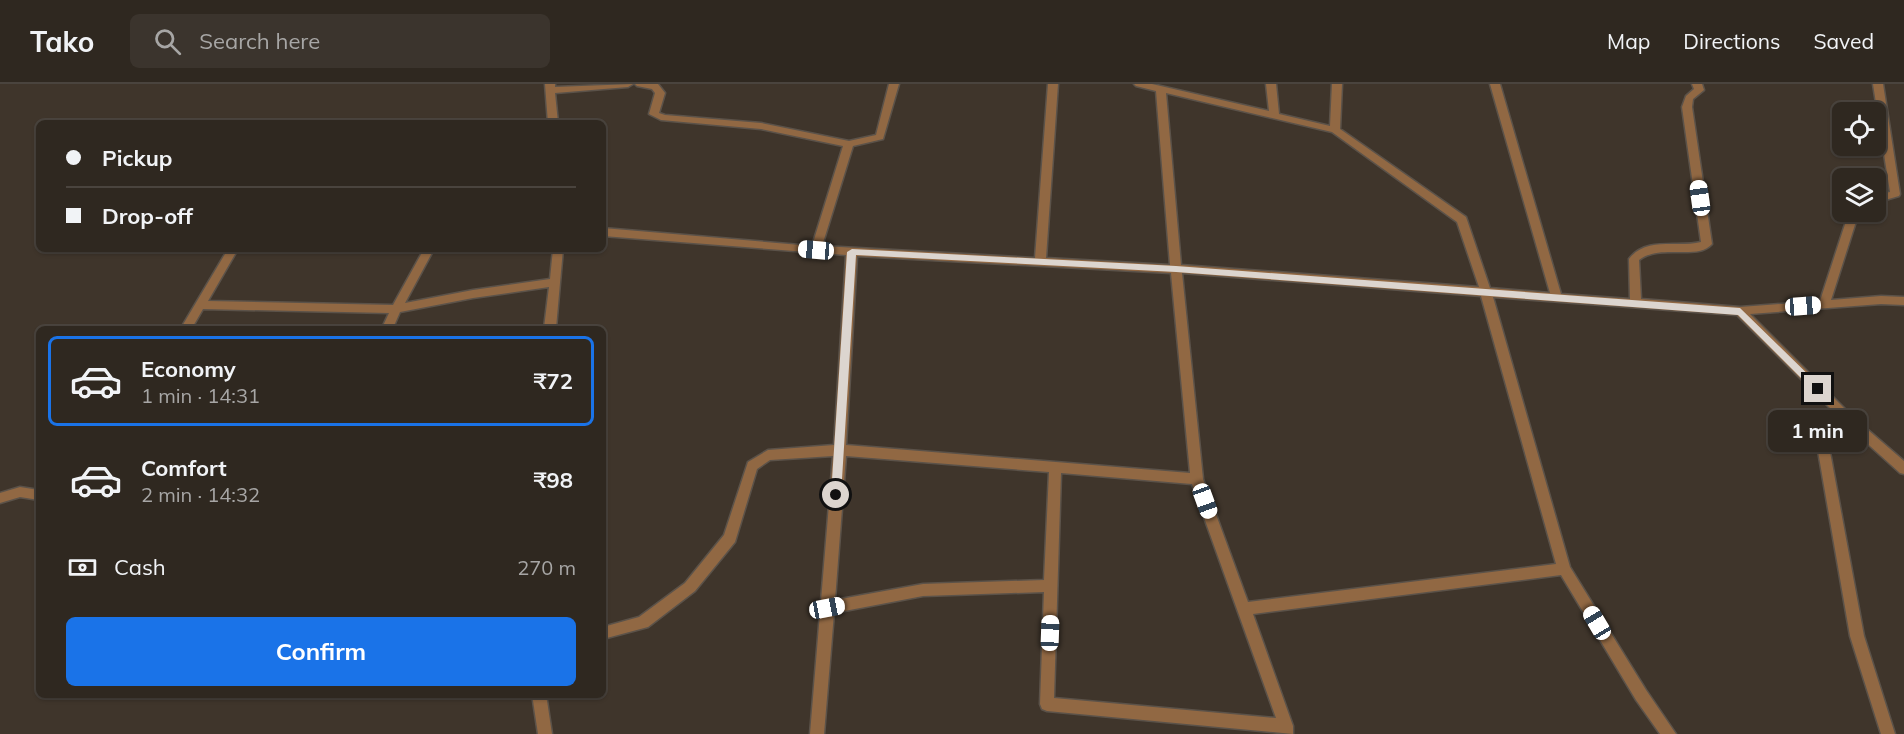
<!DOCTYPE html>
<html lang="en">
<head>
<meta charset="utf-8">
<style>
  body { margin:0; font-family:Mulish,sans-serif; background:#3b342d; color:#f1f3f6; height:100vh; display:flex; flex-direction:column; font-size:22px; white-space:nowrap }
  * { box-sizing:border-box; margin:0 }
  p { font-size:20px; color:#a7a6a5 }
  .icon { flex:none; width:33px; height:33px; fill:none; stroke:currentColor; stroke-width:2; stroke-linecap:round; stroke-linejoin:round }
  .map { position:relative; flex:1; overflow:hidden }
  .side { position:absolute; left:36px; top:242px; width:570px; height:372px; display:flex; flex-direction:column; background:#2f2820; border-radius:9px; box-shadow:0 2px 4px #0004,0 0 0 2px #4a443e }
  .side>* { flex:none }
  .guide { position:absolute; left:36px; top:36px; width:570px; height:132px; border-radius:9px; box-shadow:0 2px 4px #0004,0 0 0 2px #4a443e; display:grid; align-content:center; height:132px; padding:0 30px; background:#2f2820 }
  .buttons { position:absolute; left:1832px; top:18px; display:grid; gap:12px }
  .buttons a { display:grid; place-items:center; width:54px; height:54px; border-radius:9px; background:#2f2820; box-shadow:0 2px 4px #0004,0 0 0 2px #4a443e; font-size:30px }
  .end { position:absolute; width:27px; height:27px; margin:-14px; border:8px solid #dcd5cf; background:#111; box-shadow:0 0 0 3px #111 }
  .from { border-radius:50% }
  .bubble { position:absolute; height:42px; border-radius:9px; background:#2f2820; box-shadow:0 2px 4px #0004,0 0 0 2px #4a443e; font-size:20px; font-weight:700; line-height:42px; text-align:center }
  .car { position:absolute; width:18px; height:36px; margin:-18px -9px; border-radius:8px; box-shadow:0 0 4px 2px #0007; background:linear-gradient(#fff 24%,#345 0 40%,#fff 0 76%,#345 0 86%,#fff 0) }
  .guide b { display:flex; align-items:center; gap:21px; height:57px; font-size:22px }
  .guide b+b { border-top:2px solid #4a443e }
  .guide i { width:15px; height:15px; background:#f1f3f6 }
  ul { padding:10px 0 0; list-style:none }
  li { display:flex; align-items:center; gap:18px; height:90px; margin:0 12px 9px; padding:0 18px; border:3px solid transparent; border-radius:9px }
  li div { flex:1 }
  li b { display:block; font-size:22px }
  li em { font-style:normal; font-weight:700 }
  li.active { border-color:#1a73e8 }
  li>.icon { width:54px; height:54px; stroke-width:1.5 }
  .pay { display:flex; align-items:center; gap:15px; height:66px; padding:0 30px; font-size:22px }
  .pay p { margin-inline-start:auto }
  .primary-button { display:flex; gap:12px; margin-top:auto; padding:12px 30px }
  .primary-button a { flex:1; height:69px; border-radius:9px; background:#1a73e8; color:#fff; font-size:24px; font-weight:700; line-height:69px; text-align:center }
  header { display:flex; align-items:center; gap:36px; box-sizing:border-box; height:84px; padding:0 30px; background:#2f2820; border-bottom:2px solid #4a443e }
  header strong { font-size:28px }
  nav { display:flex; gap:33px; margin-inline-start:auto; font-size:21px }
  .search { width:420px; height:54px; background:#3b342d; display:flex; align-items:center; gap:15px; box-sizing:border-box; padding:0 21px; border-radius:9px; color:#a7a6a5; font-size:22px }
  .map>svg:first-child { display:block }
</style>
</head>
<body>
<header>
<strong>Tako</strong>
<div class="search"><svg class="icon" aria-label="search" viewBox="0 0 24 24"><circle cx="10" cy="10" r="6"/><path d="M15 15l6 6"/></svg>Search here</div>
<nav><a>Map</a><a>Directions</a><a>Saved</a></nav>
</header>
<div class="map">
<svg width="1904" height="650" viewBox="0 0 1904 650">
  <rect width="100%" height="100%" fill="#3f352b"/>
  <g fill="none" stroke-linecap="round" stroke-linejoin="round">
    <g stroke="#5b5249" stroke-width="3">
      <g id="street">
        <polygon points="545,0 555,0 555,3 633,0 628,3 555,9 558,39 548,39"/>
        <path d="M635,0H658L665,9L659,29L665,31L761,39L849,57L876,51L889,0H899L883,55L853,62L822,162L1035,174L1048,0H1058L1046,174L1170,181L1156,7L1136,2L1134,0H1152L1269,27L1266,0H1276L1279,30L1330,42L1332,0H1342L1340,45L1466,133L1490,204L1550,209L1490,0H1500L1561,210L1630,215L1629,175C1646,152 1678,164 1701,158L1682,23L1686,12L1694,5L1692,0H1702L1704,6L1693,15L1692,23L1712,160C1697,177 1661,159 1639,176L1641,215L1740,223L1820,217L1849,128H1859L1831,216L1881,212L1904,213V221L1881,220L1750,230L1853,333L1904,377V390L1900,389L1850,344L1830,368L1864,552L1895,650H1881L1850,552L1818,367L1842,336L1737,231L1493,213L1570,483L1646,606L1676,650H1660L1636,616L1561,491L1253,530L1293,642V650L1047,627L1042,625L1040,620L1044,508L923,512L834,529L824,650H810L833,372L770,376L757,385L735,458L695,507L648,543L603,555V543L639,533L685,499L724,451L748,378L768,366L834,361L846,171L603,152V144L812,162L843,62L761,45L661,36L649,30L655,9L652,5L637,2ZM1166,9L1332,48L1457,138L1479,203L1181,181ZM857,172L1171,189L1190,389L846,361ZM1182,189L1481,212L1556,480L1248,518L1203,395ZM846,372L1049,388L1044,496L923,500L835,516ZM1061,389L1192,400L1276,634L1054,614Z"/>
        <polygon points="1873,0 1883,0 1900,110 1899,112 1875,119 1875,111 1890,108"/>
        <polygon points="228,165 238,165 208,217 393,221 424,165 434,165 405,219 473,206 550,195 553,165 563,165 556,244 544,244 549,203 473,214 400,228 393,244 382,244 389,229 203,225 192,244 181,244"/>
        <polygon points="20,403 39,406 39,416 20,413 0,419 0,409"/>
        <polygon points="532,610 546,610 552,650 538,650"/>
      </g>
    </g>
    <use href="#street" fill="#916843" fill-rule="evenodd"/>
  </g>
  <polygon fill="#dcd5cf" points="852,165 1176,182 1740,224 1823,305 1818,309 1815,308 1738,231 1176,188 856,171 841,411 836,416 831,411 847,168"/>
</svg>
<div class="buttons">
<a><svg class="icon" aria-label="locate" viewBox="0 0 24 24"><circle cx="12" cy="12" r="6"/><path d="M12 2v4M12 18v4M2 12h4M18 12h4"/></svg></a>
<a><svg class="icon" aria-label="layers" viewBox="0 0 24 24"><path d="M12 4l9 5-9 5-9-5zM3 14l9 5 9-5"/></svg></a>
</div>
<i class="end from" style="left:836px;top:411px"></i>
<i class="end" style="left:1818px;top:305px"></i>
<div class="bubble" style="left:1768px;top:326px;width:99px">1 min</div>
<i class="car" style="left:1700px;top:114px;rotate:352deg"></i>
<i class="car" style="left:816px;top:166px;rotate:275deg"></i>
<i class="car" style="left:1803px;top:222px;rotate:86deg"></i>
<i class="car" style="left:1205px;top:417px;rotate:160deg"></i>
<i class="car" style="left:827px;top:524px;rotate:79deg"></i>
<i class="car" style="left:1597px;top:539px;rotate:329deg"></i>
<i class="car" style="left:1050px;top:549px;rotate:2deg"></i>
<div class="guide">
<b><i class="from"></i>Pickup</b>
<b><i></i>Drop-off</b>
</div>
<section class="side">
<ul>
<li class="active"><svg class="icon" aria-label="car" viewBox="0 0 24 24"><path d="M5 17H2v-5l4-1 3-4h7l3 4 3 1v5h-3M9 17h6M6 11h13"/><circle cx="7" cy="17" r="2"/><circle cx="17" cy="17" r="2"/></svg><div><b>Economy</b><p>1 min · 14:31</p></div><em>₹72</em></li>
<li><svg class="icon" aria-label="car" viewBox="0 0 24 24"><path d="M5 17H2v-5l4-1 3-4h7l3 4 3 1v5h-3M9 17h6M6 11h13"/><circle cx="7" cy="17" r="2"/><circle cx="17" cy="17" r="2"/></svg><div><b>Comfort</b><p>2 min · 14:32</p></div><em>₹98</em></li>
</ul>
<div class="pay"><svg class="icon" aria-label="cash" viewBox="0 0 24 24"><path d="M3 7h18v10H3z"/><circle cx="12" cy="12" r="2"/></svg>Cash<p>270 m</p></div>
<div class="primary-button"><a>Confirm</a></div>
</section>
</div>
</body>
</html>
